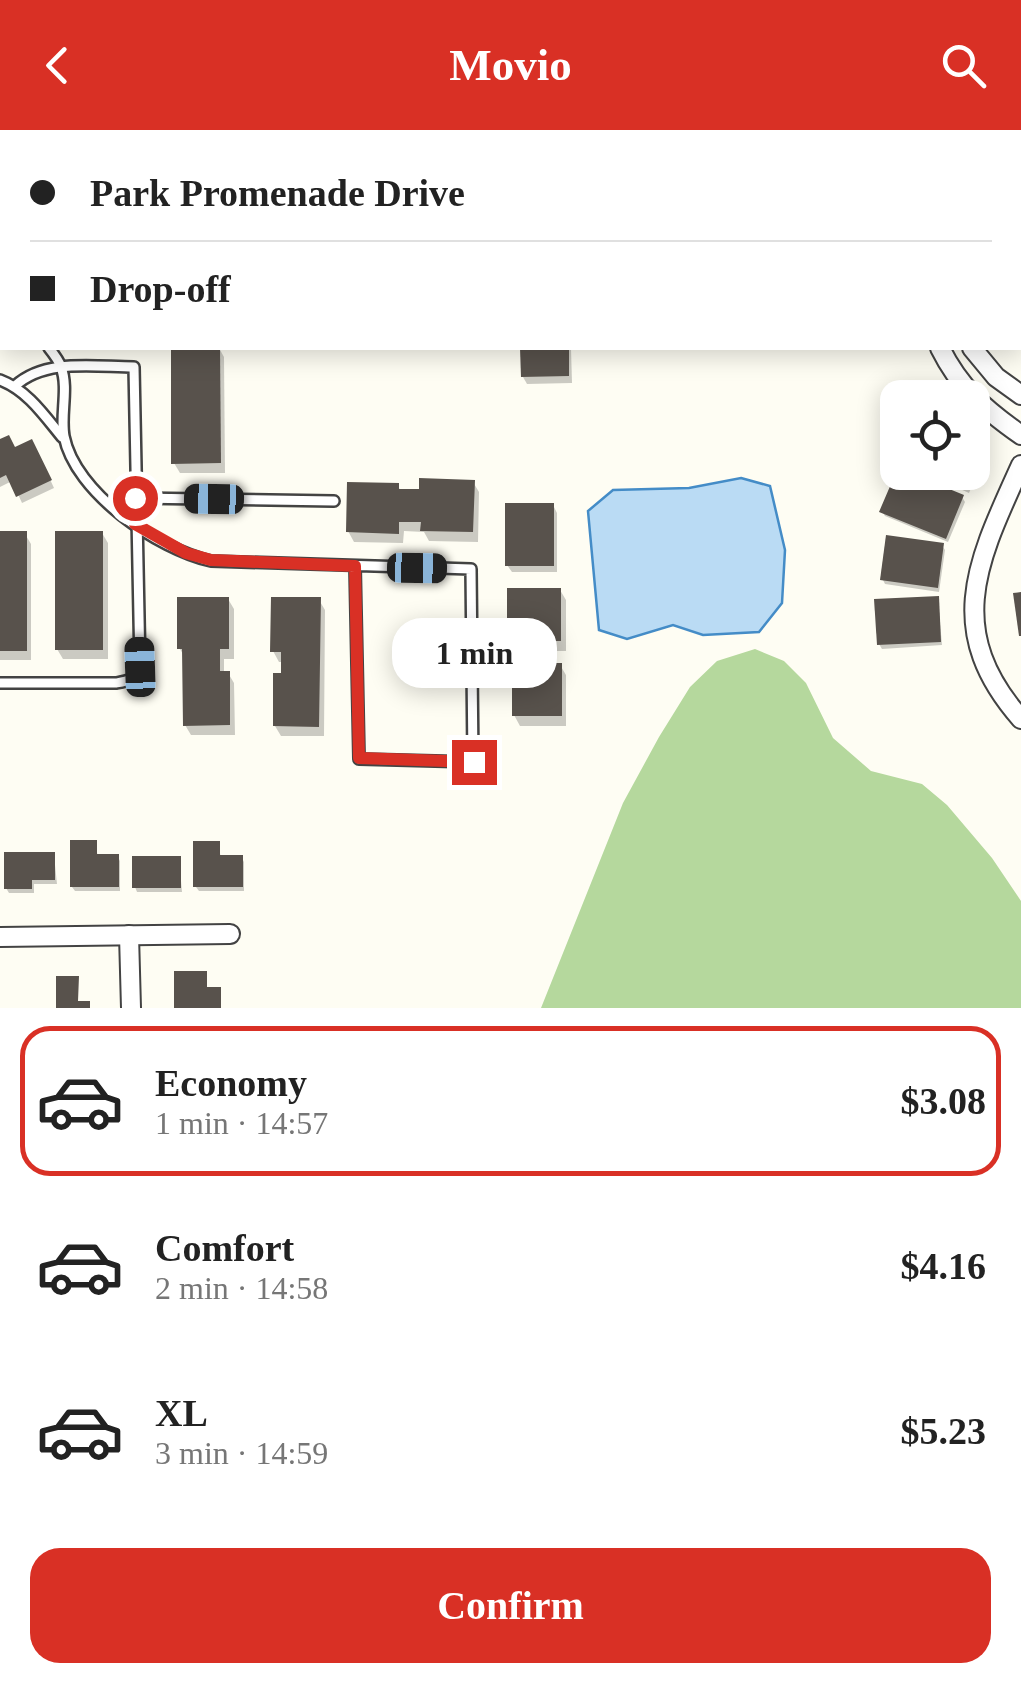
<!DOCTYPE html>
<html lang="en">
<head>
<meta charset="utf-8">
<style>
  body { margin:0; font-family:Georgia,serif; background:#f6f6f6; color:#222; height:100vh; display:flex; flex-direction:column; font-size:38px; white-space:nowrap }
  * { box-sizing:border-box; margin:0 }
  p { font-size:32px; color:#767676 }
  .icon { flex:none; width:55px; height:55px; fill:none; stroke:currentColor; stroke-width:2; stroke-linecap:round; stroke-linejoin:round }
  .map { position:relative; height:878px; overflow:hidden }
  .side { display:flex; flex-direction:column; background:#fff; flex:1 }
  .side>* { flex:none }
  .banner { position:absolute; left:0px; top:0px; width:1022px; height:220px; box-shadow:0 5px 25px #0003; display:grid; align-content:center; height:220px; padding:0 30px; background:#fff }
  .controls { position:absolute; left:880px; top:250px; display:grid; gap:20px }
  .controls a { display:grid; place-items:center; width:110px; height:110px; border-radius:20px; background:#fff; box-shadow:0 5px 25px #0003; font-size:50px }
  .end { position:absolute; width:45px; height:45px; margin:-22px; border:12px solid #d93025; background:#fff; box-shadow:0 0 0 5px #fff }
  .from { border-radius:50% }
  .bubble { position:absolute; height:70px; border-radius:30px; background:#fff; box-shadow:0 5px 25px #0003; font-size:32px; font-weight:600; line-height:70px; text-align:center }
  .car { position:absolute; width:30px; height:60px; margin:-30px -15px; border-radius:12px; box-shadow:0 0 8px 2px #0007; background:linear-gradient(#222 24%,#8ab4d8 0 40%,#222 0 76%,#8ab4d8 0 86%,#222 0) }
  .banner b { display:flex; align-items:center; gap:35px; height:95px; font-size:38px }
  .banner b+b { border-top:2px solid #e0e0e0 }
  .banner i { width:25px; height:25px; background:#222 }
  ul { padding:18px 0 0; list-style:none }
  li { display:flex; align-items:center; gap:30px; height:150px; margin:0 20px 15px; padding:0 10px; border:5px solid transparent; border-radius:30px }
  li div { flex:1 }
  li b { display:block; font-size:38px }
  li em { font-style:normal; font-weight:600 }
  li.selected { border-color:#d93025 }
  li>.icon { width:90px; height:90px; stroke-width:1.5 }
  .button { display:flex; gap:20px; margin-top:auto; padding:20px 30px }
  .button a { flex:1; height:115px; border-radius:30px; background:#d93025; color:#fff; font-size:40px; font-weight:600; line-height:115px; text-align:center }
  header { display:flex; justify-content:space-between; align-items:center; height:130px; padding:0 30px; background:#d93025; color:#fff; font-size:45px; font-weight:600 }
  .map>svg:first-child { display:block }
</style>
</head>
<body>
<header><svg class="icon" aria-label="back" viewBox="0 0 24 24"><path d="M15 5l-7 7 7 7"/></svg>Movio<svg class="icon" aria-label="search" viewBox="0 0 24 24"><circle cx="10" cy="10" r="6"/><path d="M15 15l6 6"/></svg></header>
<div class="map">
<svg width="1021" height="878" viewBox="0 0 1021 878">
  <rect width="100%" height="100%" fill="#fefdf3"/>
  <polygon fill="#b5d89d" points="755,519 784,531 806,553 833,608 871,641 922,654 947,675 992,728 1021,771 1021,878 541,878 623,673 659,607 690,557 717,531"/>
  <polygon fill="#badbf4" stroke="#448cc7" stroke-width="2.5" points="741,348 770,356 785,420 782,473 759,502 703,505 673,495 627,509 599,500 588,381 613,360 689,358"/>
  <g fill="#0003">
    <rect x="117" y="0" width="50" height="2"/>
    <rect x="849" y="0" width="25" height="2"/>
    <rect x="0" y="26" width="2" height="54"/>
    <polygon points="173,218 219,218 224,227 225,343 180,343 174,333"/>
    <polygon points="523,218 571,218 572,253 527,254 523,247"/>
    <polygon points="0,311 14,320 36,319 54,358 22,373 12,351 0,357"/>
    <polygon points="984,318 986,322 969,363 922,342 972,342"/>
    <polygon points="473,352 479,362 478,412 429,411 424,402 404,401 403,413 354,412 348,401 397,355 401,361 422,362"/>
    <polygon points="905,362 962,367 965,372 948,412 885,386 882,381"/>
    <polygon points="553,375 557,383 557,442 512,442 507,435"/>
    <polygon points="102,403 108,413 108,529 63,529 57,519"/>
    <polygon points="0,404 25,404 31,414 31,530 0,530"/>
    <polygon points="942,415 945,420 939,462 885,454 883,450"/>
    <polygon points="560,460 566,470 566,521 556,521 556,535 560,535 566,545 566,596 520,596 514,585 520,521 516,521 510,511"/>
    <polygon points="938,468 942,515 882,519 879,514"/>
    <polygon points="228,469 234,479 234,529 224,529 224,543 228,543 234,553 235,605 191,605 185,595 184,526 180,519"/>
    <polygon points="319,470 325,480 324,606 281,606 275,596 284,532 279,532 273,521"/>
    <polygon points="95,713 98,727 118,727 120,731 120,761 75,761 72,757"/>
    <polygon points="218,714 221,728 242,728 244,732 244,761 199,761 196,757"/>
    <polygon points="54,725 57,754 34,754 34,763 9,763 6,758"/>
    <polygon points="179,728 182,762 137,762 135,757"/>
  </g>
  <g fill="#58524c">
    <polygon points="171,218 220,218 221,333 171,334"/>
    <polygon points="520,218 569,218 569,246 521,247"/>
    <polygon points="9,305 15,317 32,309 52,350 16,367 6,345 0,348 0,309"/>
    <polygon points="972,311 985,316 967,360 926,342 972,342"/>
    <polygon points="910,343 964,365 946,409 879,382 891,354 904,359"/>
    <polygon points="419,348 475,350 473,402 420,401 421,392 399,392 399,404 346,402 347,352 399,353 399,359 419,359"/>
    <rect x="505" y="373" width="49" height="63"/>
    <rect x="0" y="401" width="27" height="120"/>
    <rect x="55" y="401" width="48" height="119"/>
    <polygon points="886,405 944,413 938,458 880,450"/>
    <polygon points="507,458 561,458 561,511 552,511 552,533 562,533 562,586 512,586 512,533 518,533 518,511 507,511"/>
    <polygon points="1021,462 1021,506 1019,506 1013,463"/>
    <polygon points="939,466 941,512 877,515 874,469"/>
    <polygon points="177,467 229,467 229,519 220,519 220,541 230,541 230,595 183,596 182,519 177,519"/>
    <polygon points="271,467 321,467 319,597 273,596 273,543 281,543 281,522 270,522"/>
    <polygon points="70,710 97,710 97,724 119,724 119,757 70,757"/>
    <polygon points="193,711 220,711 220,725 243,725 243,757 193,757"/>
    <polygon points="4,722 55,722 55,750 32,750 32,759 4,759"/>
    <rect x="132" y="726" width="49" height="32"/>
    <polygon points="174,841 207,841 207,857 221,857 221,878 174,878"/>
    <polygon points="56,846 79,846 78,871 90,871 90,878 56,878"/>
  </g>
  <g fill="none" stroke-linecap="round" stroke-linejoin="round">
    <g stroke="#434343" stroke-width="14">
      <g id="service">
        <polyline points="200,0 200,2"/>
        <polyline points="374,0 375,2"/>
        <polyline points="677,0 677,2"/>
        <polyline points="0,110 2,110"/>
        <polyline points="0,179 2,180"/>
        <path d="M49,218C53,223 59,231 61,237C69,258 60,285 64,306C75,363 158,419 211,431L471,439L473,632L359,629L355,436"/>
        <path d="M0,250C27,260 44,285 62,307"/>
        <polyline points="135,368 334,371"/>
        <path d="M0,553H116C128,551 136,550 140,537L134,237C95,237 45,228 15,256"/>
      </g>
    </g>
    <g stroke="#434343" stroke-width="22">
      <g id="minor">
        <polyline points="936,0 936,2"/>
        <path d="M940,218C960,258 984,279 1021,305"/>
        <polyline points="972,218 996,247 1021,265"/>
        <path d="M1021,335C978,430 942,499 1021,589"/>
        <polyline points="129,805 131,878"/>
        <polyline points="0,807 230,804"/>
      </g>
    </g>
    <use href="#service" stroke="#fff" stroke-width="9"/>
    <use href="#minor" stroke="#fff" stroke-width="18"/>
  </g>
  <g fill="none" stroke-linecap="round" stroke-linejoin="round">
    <polyline stroke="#d93025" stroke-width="12" points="135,368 135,394 186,423 211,430 355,436 359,628 474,632"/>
  </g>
</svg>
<div class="controls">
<a><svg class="icon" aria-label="locate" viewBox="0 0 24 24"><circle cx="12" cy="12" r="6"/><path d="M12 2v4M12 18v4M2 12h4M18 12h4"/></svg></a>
</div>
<i class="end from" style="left:135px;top:368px"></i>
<i class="end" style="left:474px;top:632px"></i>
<div class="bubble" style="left:392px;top:488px;width:165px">1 min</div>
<i class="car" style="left:214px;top:369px;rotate:271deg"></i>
<i class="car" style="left:417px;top:438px;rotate:91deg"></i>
<i class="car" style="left:140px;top:537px;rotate:358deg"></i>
<div class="banner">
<b><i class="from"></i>Park Promenade Drive</b>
<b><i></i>Drop-off</b>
</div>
</div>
<section class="side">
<ul>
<li class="selected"><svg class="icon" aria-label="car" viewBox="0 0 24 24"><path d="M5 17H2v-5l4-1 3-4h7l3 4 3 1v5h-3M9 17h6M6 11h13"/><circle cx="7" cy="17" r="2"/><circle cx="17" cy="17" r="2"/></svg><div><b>Economy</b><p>1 min · 14:57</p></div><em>$3.08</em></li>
<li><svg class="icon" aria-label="car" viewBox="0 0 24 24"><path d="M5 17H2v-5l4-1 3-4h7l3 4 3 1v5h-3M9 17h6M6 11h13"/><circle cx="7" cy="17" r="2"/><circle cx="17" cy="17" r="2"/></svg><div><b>Comfort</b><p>2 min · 14:58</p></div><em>$4.16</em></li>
<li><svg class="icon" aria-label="car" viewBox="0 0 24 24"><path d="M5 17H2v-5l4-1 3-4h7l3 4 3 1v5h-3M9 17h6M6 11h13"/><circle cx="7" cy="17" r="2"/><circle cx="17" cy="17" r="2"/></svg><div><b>XL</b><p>3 min · 14:59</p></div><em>$5.23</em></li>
</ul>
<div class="button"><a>Confirm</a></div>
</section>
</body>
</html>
